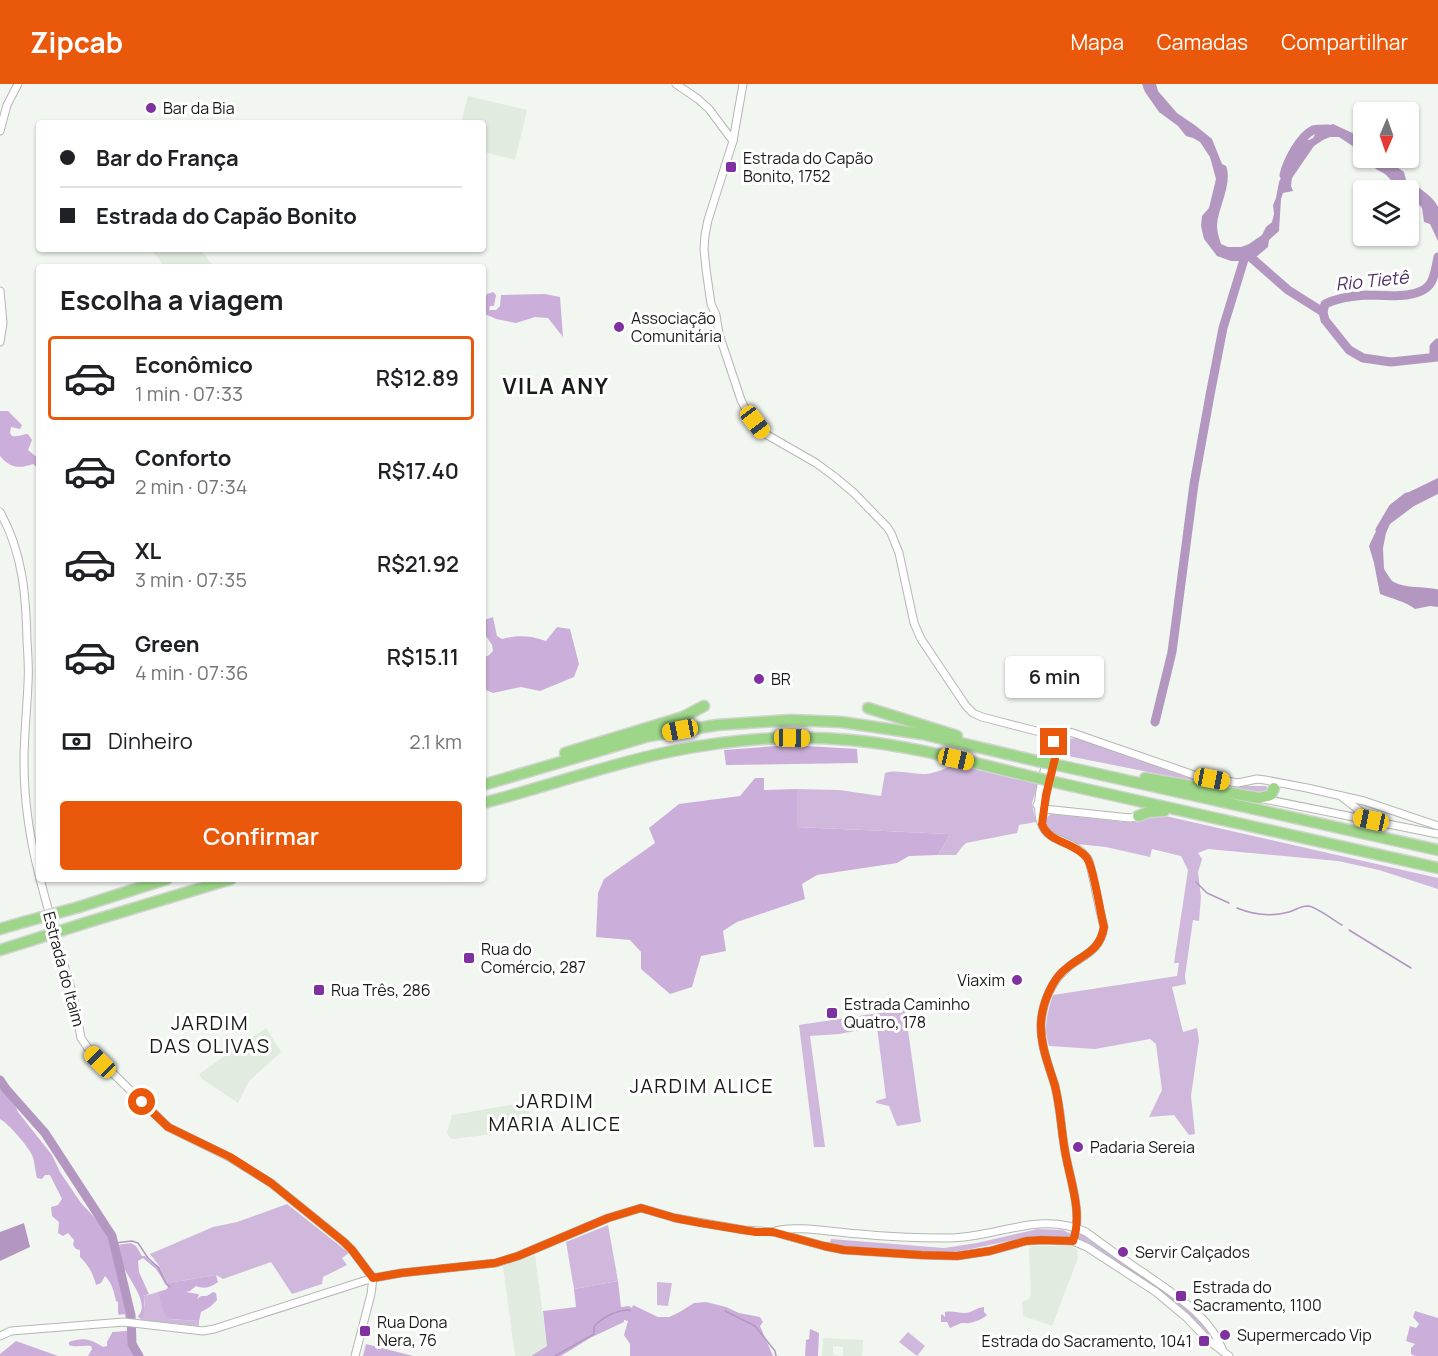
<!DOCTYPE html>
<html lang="pt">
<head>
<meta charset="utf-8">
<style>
  body { margin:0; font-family:Manrope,sans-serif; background:#f2f2f2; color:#202124; height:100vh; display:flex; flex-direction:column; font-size:22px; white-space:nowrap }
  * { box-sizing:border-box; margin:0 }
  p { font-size:20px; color:#757577 }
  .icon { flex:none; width:33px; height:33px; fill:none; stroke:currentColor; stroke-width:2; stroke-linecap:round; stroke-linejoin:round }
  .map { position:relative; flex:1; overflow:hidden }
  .drawer { position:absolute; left:36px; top:180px; width:450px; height:618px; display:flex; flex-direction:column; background:#fff; border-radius:6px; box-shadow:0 2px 4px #0004 }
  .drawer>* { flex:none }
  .hud { position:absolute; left:36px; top:36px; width:450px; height:132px; border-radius:6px; box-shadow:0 2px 4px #0004; display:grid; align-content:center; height:132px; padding:0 24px; background:#fff }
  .needle { width:39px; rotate:182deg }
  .fabs { position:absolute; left:1353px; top:18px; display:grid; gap:12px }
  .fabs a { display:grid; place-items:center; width:66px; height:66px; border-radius:6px; background:#fff; box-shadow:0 2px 4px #0004; font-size:30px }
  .end { position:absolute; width:27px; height:27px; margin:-14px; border:8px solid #ea580c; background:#fff; box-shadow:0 0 0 3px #fff }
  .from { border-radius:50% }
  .bubble { position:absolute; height:42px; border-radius:6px; background:#fff; box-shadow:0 2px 4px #0004; font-size:20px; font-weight:600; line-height:42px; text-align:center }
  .car { position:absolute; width:18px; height:36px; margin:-18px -9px; border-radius:8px; box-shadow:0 0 4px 2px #0007; background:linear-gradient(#f5c518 24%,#345 0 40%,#f5c518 0 76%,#345 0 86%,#f5c518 0) }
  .hud b { display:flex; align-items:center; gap:21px; height:57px; font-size:22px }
  .hud b+b { border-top:2px solid #e0e0e0 }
  .hud i { width:15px; height:15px; background:#202124 }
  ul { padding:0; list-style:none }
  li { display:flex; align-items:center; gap:18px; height:84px; margin:0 12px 9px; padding:0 12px; border:3px solid transparent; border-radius:6px }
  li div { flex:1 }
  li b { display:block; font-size:22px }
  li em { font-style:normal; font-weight:600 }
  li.active { border-color:#ea580c }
  li>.icon { width:54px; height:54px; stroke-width:1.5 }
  h2 { padding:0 24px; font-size:27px; line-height:72px }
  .pay { display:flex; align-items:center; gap:15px; height:66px; padding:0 24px; font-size:22px }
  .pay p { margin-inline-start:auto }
  .cta { display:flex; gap:12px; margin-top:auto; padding:12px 24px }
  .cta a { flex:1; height:69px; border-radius:6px; background:#ea580c; color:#fff; font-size:24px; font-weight:600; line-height:69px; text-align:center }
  header { display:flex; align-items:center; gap:36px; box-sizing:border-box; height:84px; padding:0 30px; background:#ea580c; color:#fff }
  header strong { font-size:28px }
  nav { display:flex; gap:33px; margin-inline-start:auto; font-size:21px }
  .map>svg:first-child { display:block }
</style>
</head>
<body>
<header>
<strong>Zipcab</strong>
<nav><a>Mapa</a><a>Camadas</a><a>Compartilhar</a></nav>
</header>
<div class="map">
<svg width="1438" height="1272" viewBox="0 0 1438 1272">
  <rect width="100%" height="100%" fill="#f2f6f0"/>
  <g fill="#e2ebdf">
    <polygon points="468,12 527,26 515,76 483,68 483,39 461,39"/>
    <polygon points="151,165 200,165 214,183 165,183"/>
    <polygon points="266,944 281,968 249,997 238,1019 202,995 199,990"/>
    <polygon points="528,1018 531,1045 454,1055 450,1054 447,1049 452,1031"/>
    <polygon points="1033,1162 1072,1162 1077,1166 1078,1174 1052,1242 1023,1232 1022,1217 1028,1216 1031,1210 1029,1167 1029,1164"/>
    <polygon points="535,1171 547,1262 531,1272 515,1272 503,1182"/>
    <polygon points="823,1254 863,1256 862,1272 843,1272 843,1263 833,1262 833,1271 840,1272 822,1272"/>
  </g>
  <g fill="#d0b8dd">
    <path d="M1077,654L1186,693L1230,702H1266L1268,705L1267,709L1264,711L1058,670C1062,658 1063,655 1077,654Z"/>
    <path d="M955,680L1038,700L1032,719L1036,738L1019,741L1017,749L966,759L962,763L956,771H938L950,750L797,743V705L839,706L881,712L885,689C899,685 913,691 926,690C936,689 946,684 955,680Z"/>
    <path d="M1051,730L1125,738L1139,736L1152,731H1161L1438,794V805L1379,786L1338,777L1208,765L1198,769L1202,775L1198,788L1201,813L1199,837L1193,836L1185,892L1186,900L1172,903L1183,948L1197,944L1199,956L1191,1012L1195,1050L1189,1051L1174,1031L1149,1033L1162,1006L1156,960L1150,955L1095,965L1049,962C1043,944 1047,929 1053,911L1177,892L1179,879H1174L1188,786L1181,772L1152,765L1150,773L1106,763L1077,760L1049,746L1046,743L1045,735Z"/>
    <polygon points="905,925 921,1038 897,1042 889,1022 876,1019 876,1017 886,1014 877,943 839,950 810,952 825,1063 814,1063 799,941"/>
    <polygon points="287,1120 349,1169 342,1174 347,1181 323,1193 322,1200 292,1210 271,1178 223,1195 216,1191 168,1199 160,1183 150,1170 213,1143 237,1138"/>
    <polygon points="608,1141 618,1197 574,1205 566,1158"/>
    <polygon points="1038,1145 1063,1146 1071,1150 1070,1153 1032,1152 966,1166 944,1169 921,1169 832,1161 830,1158 831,1155 944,1164 977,1159"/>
    <polygon points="1080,1149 1184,1222 1201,1237 1213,1256 1185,1228 1144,1197 1087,1158 1078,1156"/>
    <polygon points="657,1198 672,1199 668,1222 657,1221"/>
    <polygon points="158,1208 170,1235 199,1237 199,1242 141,1236 145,1221 144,1212"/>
    <polygon points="908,1248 925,1262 917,1272 899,1258"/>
  </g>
  <g fill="#cbafda">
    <polygon points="493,208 496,211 494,222 490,222 489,226 496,226 500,222 501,211 545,210 560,213 563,253 548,234 535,233 516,239 496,235 483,229 483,219 487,210"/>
    <path d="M0,327H8L22,341L20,345L11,343L10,349L12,352C20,353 23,350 28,350L32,356L28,366L39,375V385L33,380C19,385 10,384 0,372Z"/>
    <path d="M493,533L497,552L502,555C518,551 530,551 546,557L557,543L570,545L579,580L574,593L540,607L521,603L493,609L484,605L483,602V573L488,572L493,567L492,561L484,549V536Z"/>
    <polygon points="790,661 857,665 858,679 726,681 724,666"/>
    <polygon points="755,694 764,694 764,706 797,705 797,743 950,750 938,771 909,772 897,779 817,791 802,800 805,815 737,838 723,847 726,867 701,872 692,903 670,910 641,885 641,868 630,856 596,853 598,809 604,795 655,759 649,744 679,720 740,712"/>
    <path d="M0,1001L16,1023L18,1028L52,1071L60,1088L81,1119L94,1133L107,1149L117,1172L118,1179L117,1185C132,1199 124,1200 127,1217C127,1223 130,1226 129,1232L132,1233L135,1237H126L125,1231L124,1230L119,1231L118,1229V1218L116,1217C114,1208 112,1199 105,1192L101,1199L96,1201C93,1189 89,1182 80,1173V1166L76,1165L73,1161L74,1156L68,1149L63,1152L58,1149L59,1138L52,1132L51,1123L58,1121L62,1115L50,1091H45L42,1095L37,1094C35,1087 35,1078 32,1071C28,1062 8,1039 0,1035Z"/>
    <path d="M131,1159L136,1162L142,1172H145L150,1177L160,1183L168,1199L216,1191L218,1198C210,1204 204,1205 196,1202L190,1207L186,1208L198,1210L199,1211L197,1215L201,1212H207L213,1208L216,1209L217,1216L210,1223L201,1228L199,1237L170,1235L164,1230L158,1208L167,1205L168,1203L156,1185L143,1174L138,1177L139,1188L149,1210L144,1212C145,1220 145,1227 142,1235L139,1234L138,1232C151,1220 127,1193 122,1180C119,1174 119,1167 117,1161Z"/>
    <polygon points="618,1197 621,1223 629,1222 632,1224 633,1221 658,1233 669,1233 678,1229 694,1219 706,1218 726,1223 739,1229 760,1233 763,1238 760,1242 773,1272 630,1272 630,1260 624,1251 628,1237 624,1236 624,1238 590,1254 561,1272 531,1272 547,1262 543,1227 576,1223 574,1205"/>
    <path d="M984,1223V1228L987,1231C983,1235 975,1238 969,1239C965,1240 963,1238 959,1240C956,1241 953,1243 950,1244L947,1238H941V1231L942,1230L945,1233V1228C954,1226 963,1231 970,1228C976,1226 976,1224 984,1223Z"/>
    <polygon points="1415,1227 1438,1234 1438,1272 1415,1272 1411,1270 1411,1264 1415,1260 1406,1257 1410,1242 1416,1244 1419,1240 1413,1233"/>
    <polygon points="810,1245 819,1249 818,1272 805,1272 806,1256 809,1255"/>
    <path d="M126,1247H129C133,1255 129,1265 135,1272H88L92,1265L91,1262C83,1261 76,1264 69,1261V1258C83,1253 91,1255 103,1263L107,1262V1258L112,1249V1248Z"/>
    <polygon points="16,1257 58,1272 0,1272 0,1270"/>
    <polygon points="366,1260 413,1272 363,1272"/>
  </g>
  <g fill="#b397c1">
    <path d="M1142,0H1156L1158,7L1177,29L1196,42L1212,55L1222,80L1226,82C1233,99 1218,124 1217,141C1217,148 1219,154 1221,160L1228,163H1241L1249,160L1262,151L1266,143L1272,138L1274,130L1273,121L1276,114L1279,98L1290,75L1291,65L1300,55L1309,56L1313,54L1318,45L1333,40L1361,53L1363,55V69L1339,53H1330L1323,56L1314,62L1292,94L1291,102L1293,107L1283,109L1281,115L1279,147L1269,156L1268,163L1256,173L1243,177H1231L1217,172L1204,155L1201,142L1202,132L1209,124L1216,95L1210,73L1200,58L1193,54L1186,52L1178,42L1159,28L1145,8Z"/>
    <path d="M1368,74H1384L1404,88L1406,96C1415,100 1435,114 1438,123C1438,130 1438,149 1438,157L1430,140L1424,138L1422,124L1411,111L1409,110L1408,106H1401L1385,90L1376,85Z"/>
    <path d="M1438,394V410L1414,422L1390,440L1386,449L1383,464L1384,485L1397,505L1407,511H1420L1438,507V523L1430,522L1415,525C1405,517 1392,515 1380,510L1374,479L1369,462L1375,449L1407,409Z"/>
    <polygon points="24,1139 30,1163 0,1177 0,1148"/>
  </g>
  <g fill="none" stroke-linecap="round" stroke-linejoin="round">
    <g stroke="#b397c1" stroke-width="1.5">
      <polyline points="1196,798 1207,809 1229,819"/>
      <path d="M1237,824C1254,831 1271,833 1289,828C1296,826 1300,822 1308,822C1317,823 1333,836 1342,841"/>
      <polyline points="1349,846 1411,884"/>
      <polyline points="115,1159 132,1157 138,1159 148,1174 158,1183 166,1200 170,1203"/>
      <polyline points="725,1227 755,1242 775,1267 776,1272"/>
      <path d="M555,1272L594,1250V1242C604,1233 616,1226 629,1226L630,1227"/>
    </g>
    <g stroke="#b397c1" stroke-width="9">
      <path d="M1284,91C1287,78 1300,52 1313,46C1318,45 1323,45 1328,45"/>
      <path d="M1438,173C1436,182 1435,193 1430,200C1419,216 1383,211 1366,211C1352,212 1337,214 1325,220L1323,228L1325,236L1349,266L1363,274L1391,278L1438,273"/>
      <polyline points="1434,272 1434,263 1438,259"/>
      <polyline points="1380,446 1393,424 1407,413"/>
      <path d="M1386,498C1399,510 1421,506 1438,510"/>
      <polyline points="1155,638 1172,568 1194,400 1210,311 1223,244 1246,169 1288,206 1323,228"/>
      <polyline points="0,996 6,1005 45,1049 112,1152 131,1231 132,1260 139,1272"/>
    </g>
    <g stroke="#b3b7b2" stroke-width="9">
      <g id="tertiary">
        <polyline points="676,0 698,15 709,25 733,57 708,136 705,151 704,165 706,185 711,220 716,231 719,250 741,316 747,328 762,348 816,379 835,393 854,409 887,443 891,449 899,469 914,539 921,555 966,622 973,629 982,633 1040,648 1052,656 1058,658"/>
        <polyline points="0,47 7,21 18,0"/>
        <polyline points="733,57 743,0"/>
        <polyline points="0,207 3,239 0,258"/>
        <path d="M0,428C23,469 26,512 27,557C28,571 29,585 28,599C27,625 24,651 24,677C24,713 30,756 39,791"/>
        <polyline points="1040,648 1056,646 1073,649 1197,692 1238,699 1257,695 1265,696 1307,704 1364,717 1438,742"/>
        <path d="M1052,656C1047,680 1024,738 1053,753C1065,758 1080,763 1088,775C1091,781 1092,790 1094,798C1097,813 1100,828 1104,843C1100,869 1081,871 1065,886C1051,898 1042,921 1041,939C1040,961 1049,982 1055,1002C1060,1021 1061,1042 1064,1061C1068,1091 1084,1127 1073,1157"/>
        <polyline points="1342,713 1369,734"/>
        <polyline points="1264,715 1438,750"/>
        <polyline points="1037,721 1044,725 1130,734 1138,732"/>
        <polyline points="1043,729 1046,711 1058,658"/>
        <polyline points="40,795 57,858 73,911 81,954 90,967 168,1043 229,1073 271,1099 344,1158 352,1166 373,1194"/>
        <path d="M773,1148C790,1140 839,1149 860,1150C889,1153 918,1154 947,1154C993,1155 1040,1126 1086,1148C1105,1162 1124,1176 1144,1189C1173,1210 1210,1231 1223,1267"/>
        <polyline points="0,1252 11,1247 124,1238 203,1247 214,1245 373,1194 401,1189 496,1179 518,1172 608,1134 641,1124 675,1134 744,1146 773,1148 824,1162 844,1166 921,1171 957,1172 990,1167 1026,1157 1041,1156 1073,1157 1087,1163 1156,1208 1186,1233 1208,1256 1229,1272"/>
        <polyline points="355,1272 371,1210 373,1194"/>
      </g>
    </g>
    <g stroke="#d1d2d1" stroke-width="13">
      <g id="motorway">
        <polyline points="868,624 957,652"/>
        <polyline points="565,669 683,633 704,622"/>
        <polyline points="1071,684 1438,766"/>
        <polyline points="1145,694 1259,714 1271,711 1274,704"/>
        <polyline points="1063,700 1438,784"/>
        <polyline points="483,701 649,652 717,641 790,636 841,638 922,650 1037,677"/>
        <path d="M483,719C545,703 606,681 668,668C727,656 789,650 850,656C910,661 974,679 1033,693"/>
        <polyline points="1138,732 1149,728 1164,727"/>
        <polyline points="79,823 167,795"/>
        <polyline points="85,839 231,795"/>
        <polyline points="0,845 24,838"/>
        <polyline points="0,866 32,856"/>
      </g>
    </g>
    <use href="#tertiary" stroke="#fff" stroke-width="7"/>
    <use href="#motorway" stroke="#9dd688" stroke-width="10"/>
    <g stroke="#d1d2d1" stroke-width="13" stroke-linecap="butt">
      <g id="motorway-bridge">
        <polyline points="1037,677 1071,684"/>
        <polyline points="1033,693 1063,700"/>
        <polyline points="24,838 79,823"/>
        <polyline points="32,856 85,839"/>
      </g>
    </g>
    <use href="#motorway-bridge" stroke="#9dd688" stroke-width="10"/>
  </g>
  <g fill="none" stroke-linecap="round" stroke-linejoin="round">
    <path stroke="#ea580c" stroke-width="8" d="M142,1018L168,1043L230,1073L271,1099L344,1158L352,1166L373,1194L401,1189L495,1179L518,1172L608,1134L641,1124L675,1134L701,1139L756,1148H773L824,1162L844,1166L921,1171L957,1172L990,1167L1026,1157L1041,1156L1073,1157C1084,1127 1068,1092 1064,1061C1061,1042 1060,1022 1055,1002C1049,982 1040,961 1041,939C1042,920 1052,894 1068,883C1084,870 1100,867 1104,843C1100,828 1094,784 1087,774C1075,758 1048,759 1042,740L1046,711L1059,658H1054"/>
  </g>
  <g fill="#8031a1" stroke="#fff" stroke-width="2">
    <circle cx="151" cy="24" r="6"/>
    <rect x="725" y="77" width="12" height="12" rx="3"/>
    <circle cx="619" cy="243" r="6"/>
    <circle cx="759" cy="595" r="6"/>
    <rect x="463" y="868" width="12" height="12" rx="3"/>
    <circle cx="1017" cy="896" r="6"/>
    <rect x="313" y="900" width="12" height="12" rx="3"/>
    <rect x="826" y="923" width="12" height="12" rx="3"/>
    <circle cx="1078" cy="1063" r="6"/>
    <circle cx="1123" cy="1168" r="6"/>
    <rect x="1175" y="1206" width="12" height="12" rx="3"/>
    <rect x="359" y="1241" width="12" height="12" rx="3"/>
    <circle cx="1225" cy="1251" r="6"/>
    <rect x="1198" y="1251" width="12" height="12" rx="3"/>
  </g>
  <g text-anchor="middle" stroke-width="6" stroke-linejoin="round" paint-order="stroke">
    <g font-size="16" fill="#1a1c1a" stroke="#fff" text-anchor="start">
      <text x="163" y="30">Bar da Bia</text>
      <text x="743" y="80">Estrada do Capão<tspan x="743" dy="18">Bonito, 1752</tspan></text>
      <text x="631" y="240">Associação<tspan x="631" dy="18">Comunitária</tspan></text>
      <text x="771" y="601">BR</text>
      <text x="481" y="871">Rua do<tspan x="481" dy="18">Comércio, 287</tspan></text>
      <text x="1005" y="902" text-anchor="end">Viaxim</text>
      <text x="331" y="912">Rua Três, 286</text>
      <text x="844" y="926">Estrada Caminho<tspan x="844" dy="18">Quatro, 178</tspan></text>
      <text x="1090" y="1069">Padaria Sereia</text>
      <text x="1135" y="1174">Servir Calçados</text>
      <text x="1193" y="1209">Estrada do<tspan x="1193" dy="18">Sacramento, 1100</tspan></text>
      <text x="377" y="1244">Rua Dona<tspan x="377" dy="18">Nera, 76</tspan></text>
      <text x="1237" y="1257">Supermercado Vip</text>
      <text x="1192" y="1263" text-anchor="end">Estrada do Sacramento, 1041</text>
    </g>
    <g font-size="16" fill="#1a1c1a" stroke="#fff">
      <text transform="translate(64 885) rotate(75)" y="6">Estrada do Itaim</text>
    </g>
    <g font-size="18" font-style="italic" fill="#532e64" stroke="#fff">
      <text transform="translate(1372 197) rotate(-6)" y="6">Rio Tietê</text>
    </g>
    <g font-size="20" letter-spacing="1.5" fill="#1a1c1a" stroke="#fff">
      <text x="210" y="946">JARDIM<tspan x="210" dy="23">DAS OLIVAS</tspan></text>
      <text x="702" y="1009">JARDIM ALICE</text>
      <text x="555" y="1024">JARDIM<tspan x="555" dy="23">MARIA ALICE</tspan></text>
    </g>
    <g font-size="22" font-weight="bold" letter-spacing="1.5" fill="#1a1c1a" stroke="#fff">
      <text x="556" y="310">VILA ANY</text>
    </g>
  </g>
</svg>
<div class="fabs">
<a><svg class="needle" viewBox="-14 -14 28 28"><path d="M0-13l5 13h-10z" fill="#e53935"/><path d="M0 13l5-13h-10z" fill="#757577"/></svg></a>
<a><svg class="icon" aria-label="layers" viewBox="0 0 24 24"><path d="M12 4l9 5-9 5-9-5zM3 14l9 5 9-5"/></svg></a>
</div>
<i class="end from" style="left:142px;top:1018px"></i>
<i class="end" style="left:1054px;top:658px"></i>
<div class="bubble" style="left:1005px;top:572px;width:99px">6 min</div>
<i class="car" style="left:755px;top:338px;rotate:143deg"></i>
<i class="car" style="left:680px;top:646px;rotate:259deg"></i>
<i class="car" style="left:792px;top:654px;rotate:91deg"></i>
<i class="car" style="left:956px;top:675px;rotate:103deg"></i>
<i class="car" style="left:1212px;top:695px;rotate:101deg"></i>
<i class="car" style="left:1371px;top:736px;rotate:282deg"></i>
<i class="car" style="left:100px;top:978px;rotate:315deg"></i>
<div class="hud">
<b><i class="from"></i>Bar do França</b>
<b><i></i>Estrada do Capão Bonito</b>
</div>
<section class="drawer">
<h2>Escolha a viagem</h2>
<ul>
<li class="active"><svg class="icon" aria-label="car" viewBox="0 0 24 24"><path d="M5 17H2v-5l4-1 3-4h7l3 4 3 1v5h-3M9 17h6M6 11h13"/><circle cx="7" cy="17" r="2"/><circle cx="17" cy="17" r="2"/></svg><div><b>Econômico</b><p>1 min · 07:33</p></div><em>R$12.89</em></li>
<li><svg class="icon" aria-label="car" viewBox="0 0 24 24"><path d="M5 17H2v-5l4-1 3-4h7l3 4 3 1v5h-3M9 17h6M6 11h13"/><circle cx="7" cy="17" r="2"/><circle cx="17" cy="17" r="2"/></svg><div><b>Conforto</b><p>2 min · 07:34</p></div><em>R$17.40</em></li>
<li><svg class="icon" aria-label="car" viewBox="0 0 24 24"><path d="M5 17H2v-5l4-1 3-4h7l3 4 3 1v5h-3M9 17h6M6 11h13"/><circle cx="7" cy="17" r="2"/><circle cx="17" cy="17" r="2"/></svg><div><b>XL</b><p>3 min · 07:35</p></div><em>R$21.92</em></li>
<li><svg class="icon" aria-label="car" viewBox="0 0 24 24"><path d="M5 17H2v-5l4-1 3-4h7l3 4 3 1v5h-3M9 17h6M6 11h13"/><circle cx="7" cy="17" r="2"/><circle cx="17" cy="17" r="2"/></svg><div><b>Green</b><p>4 min · 07:36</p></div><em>R$15.11</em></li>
</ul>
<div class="pay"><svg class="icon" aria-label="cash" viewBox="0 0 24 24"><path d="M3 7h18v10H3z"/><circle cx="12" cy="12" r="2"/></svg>Dinheiro<p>2.1 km</p></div>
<div class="cta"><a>Confirmar</a></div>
</section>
</div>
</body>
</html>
